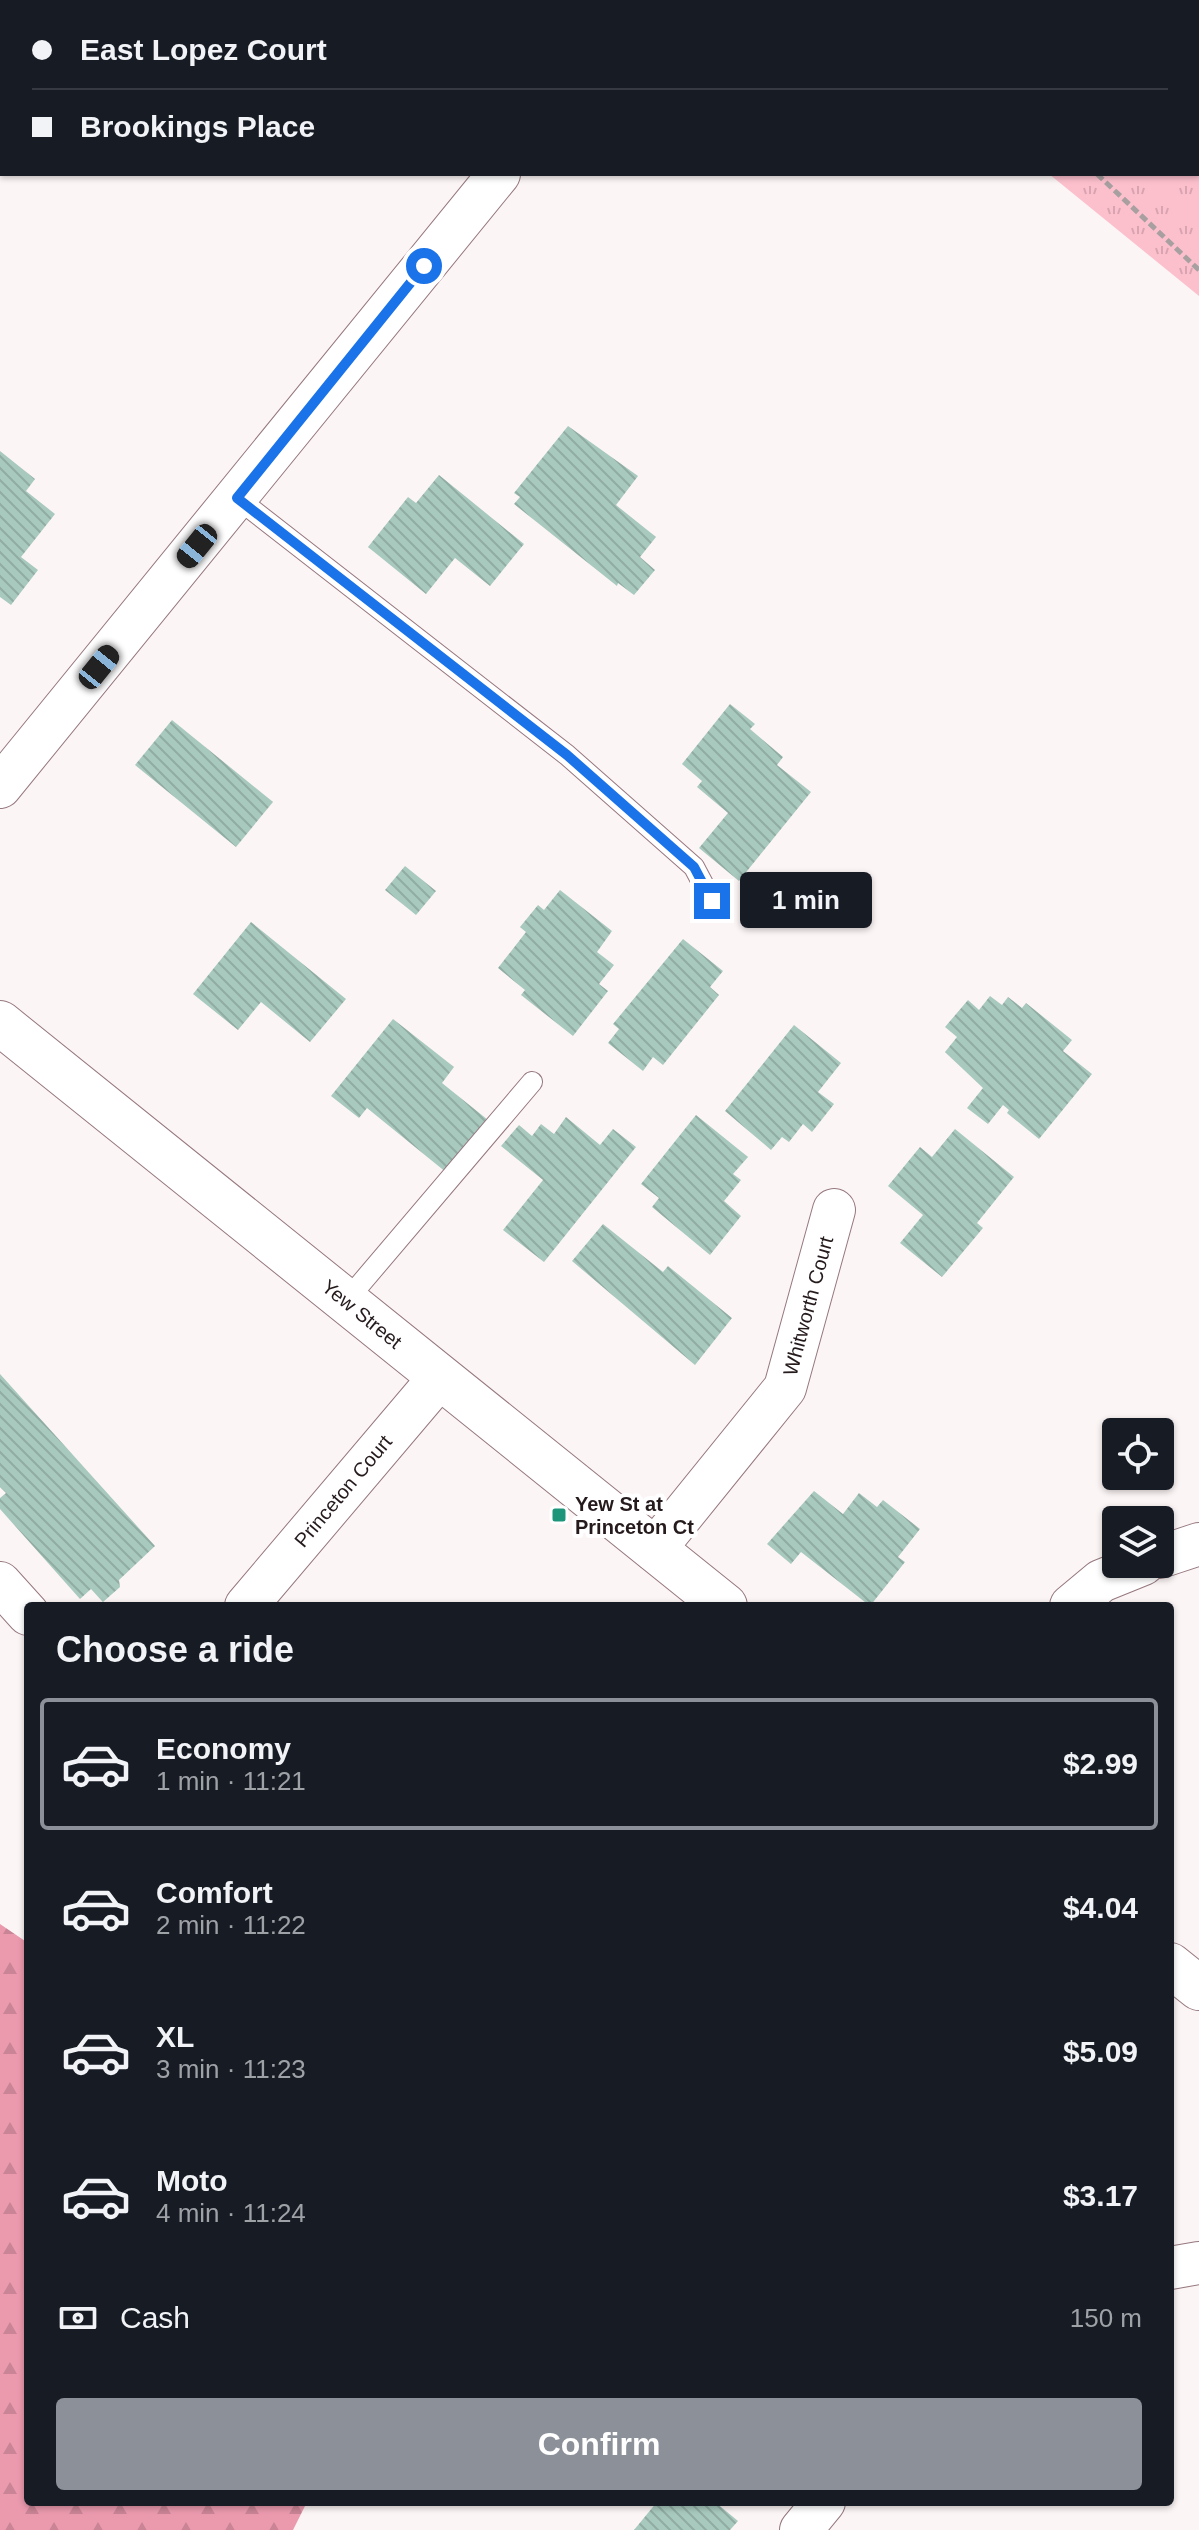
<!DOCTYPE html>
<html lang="en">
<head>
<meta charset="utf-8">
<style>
  body { margin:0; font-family:Arial,sans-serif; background:#20242c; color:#f1f3f6; height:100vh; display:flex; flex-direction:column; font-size:30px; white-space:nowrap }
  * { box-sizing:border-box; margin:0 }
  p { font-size:26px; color:#9ea1a6 }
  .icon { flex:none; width:44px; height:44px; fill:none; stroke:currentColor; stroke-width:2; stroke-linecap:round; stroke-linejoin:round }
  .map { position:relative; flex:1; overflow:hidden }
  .side { position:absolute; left:24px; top:1602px; width:1150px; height:904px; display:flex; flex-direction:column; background:#171b24; border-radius:8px; box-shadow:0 2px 6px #0004 }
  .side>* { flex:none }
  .hud { position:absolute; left:0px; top:0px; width:1200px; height:176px; box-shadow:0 2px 6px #0004; display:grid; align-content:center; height:176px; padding:0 32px; background:#171b24 }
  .tools { position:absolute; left:1102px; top:1418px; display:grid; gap:16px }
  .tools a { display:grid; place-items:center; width:72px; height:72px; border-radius:8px; background:#171b24; box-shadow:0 2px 6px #0004; font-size:40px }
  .end { position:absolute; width:36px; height:36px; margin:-18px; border:10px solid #1a73e8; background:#fff; box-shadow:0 0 0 4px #fff }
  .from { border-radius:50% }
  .bubble { position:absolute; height:56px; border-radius:8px; background:#171b24; box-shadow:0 2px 6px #0004; font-size:26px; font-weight:600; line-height:56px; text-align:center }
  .car { position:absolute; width:24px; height:48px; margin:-24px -12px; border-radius:10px; box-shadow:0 0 6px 2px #0007; background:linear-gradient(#222 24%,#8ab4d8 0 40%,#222 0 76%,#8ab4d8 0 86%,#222 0) }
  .hud b { display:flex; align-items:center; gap:28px; height:76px; font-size:30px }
  .hud b+b { border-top:2px solid #363941 }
  .hud i { width:20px; height:20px; background:#f1f3f6 }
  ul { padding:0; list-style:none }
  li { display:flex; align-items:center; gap:24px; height:132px; margin:0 16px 12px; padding:0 16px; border:4px solid transparent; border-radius:8px }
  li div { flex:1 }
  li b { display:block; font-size:30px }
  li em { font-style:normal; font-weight:600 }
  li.active { border-color:#8c9099 }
  li>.icon { width:72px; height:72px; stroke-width:1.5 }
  h2 { padding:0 32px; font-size:36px; line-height:96px }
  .pay { display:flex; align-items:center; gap:20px; height:88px; padding:0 32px; font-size:30px }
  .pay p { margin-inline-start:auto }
  .primary-button { display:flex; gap:16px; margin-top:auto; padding:16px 32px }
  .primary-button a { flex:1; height:92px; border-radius:8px; background:#8c9099; color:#fff; font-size:32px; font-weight:600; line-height:92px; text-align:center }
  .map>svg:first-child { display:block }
</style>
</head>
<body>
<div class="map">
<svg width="1199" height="2530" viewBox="0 0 1199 2530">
  <defs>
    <pattern id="forest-firs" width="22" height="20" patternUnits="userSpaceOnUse" patternTransform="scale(2)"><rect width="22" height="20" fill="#eb9aae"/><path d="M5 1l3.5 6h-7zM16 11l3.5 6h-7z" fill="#c98495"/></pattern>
    <pattern id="park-tufts" width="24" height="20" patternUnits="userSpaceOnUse" patternTransform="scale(2)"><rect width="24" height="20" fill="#fcc0cd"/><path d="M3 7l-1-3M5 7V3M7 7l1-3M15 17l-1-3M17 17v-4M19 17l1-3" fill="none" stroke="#d8a4af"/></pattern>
    <pattern id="building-back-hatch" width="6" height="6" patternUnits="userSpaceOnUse" patternTransform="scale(2)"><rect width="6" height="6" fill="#a8c9be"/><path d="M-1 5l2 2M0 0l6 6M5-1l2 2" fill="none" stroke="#90aca3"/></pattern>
  </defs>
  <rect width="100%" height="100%" fill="#fcf5f6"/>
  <polygon fill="url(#forest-firs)" points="0,1924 28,1943 28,2502 307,2502 293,2530 0,2530"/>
  <polygon fill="url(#park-tufts)" points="1199,90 1199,296 1049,174 1198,174"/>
  <g fill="url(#building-back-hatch)">
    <polygon points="568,426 638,476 616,505 656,537 640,557 655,570 634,595 618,583 617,586 514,504 520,497 514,493"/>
    <polygon points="0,451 35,479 26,491 55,514 21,557 38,570 11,605 0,597"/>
    <polygon points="439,475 524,544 490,586 455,558 426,594 368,547 408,497 416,503"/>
    <polygon points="730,704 755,724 750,729 783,757 777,765 811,792 739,881 699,848 728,813 697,787 702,781 682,764"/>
    <polygon points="172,720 273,802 236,847 135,765"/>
    <polygon points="405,866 436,891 416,915 385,890"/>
    <polygon points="560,890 612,931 597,952 614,965 599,984 608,991 573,1036 521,995 525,990 498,968 526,932 520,927 538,905 544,910"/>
    <polygon points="251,922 346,999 310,1042 261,1002 238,1030 193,994"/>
    <polygon points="683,939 723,971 710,987 719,995 663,1065 653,1057 643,1071 608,1043 619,1029 613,1024"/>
    <polygon points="990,996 1002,1005 1008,997 1022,1008 1026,1003 1072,1040 1063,1051 1092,1074 1039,1139 1007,1113 1009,1110 1003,1105 988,1124 967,1108 983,1088 945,1052 957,1037 945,1027 968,1000 979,1010"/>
    <polygon points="393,1019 454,1067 442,1083 488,1120 447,1173 367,1108 359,1118 331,1096"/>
    <polygon points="794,1025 841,1063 818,1092 834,1104 812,1132 803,1124 789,1142 782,1137 771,1150 725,1111"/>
    <polygon points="696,1115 748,1157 733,1174 741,1180 724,1201 741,1216 710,1255 652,1207 659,1198 641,1184"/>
    <polygon points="566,1117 600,1145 613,1129 636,1147 544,1262 503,1230 543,1180 501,1146 519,1125 532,1136 541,1124 554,1134"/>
    <polygon points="955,1129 1014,1177 977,1223 983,1228 942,1277 900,1243 923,1215 888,1186 920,1147 932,1157"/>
    <polygon points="603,1224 663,1272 668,1266 732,1318 695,1365 572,1261"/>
    <polygon points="0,1374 155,1546 119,1580 120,1587 103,1602 91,1589 80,1599 0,1509 0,1498 6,1493 0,1487"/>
    <polygon points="814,1491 843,1514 859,1493 877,1507 883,1500 920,1529 898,1557 905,1562 870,1606 801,1552 791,1564 767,1544"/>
    <polygon points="657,2502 715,2502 738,2521 730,2530 634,2530"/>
  </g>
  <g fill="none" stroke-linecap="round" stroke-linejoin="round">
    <g stroke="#96787f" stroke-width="22">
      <g id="lane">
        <polyline points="237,498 567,755 694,867 712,901"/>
        <polyline points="346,1301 532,1082"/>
      </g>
    </g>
    <g stroke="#96787f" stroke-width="44">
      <g id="street">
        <polyline points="639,2 640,0"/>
        <polyline points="0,787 499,174"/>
        <polyline points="654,1550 785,1388 834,1210"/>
        <polyline points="1160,1557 1199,1544"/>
        <polyline points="0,1583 28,1614"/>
        <polyline points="246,1606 440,1377"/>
        <polyline points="1071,1606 1101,1581 1143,1564"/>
        <polyline points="1170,2268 1199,2263"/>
        <polyline points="801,2530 824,2502"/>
      </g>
    </g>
    <g stroke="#96787f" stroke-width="46">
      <g id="secondary">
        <polyline points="0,1023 725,1606"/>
        <polyline points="1170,1965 1199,1988"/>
      </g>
    </g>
    <g stroke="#a89fa0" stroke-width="5" stroke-dasharray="8 4" stroke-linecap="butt">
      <polyline points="877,0 879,2"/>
      <polyline points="1097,174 1199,270"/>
    </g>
    <use href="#lane" stroke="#fff" stroke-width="20"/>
    <use href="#street" stroke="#fff" stroke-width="42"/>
    <use href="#secondary" stroke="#fff" stroke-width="44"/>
  </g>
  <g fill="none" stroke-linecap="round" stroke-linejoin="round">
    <polyline stroke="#1a73e8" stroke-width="10" points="424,266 237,498 567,755 694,867 712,901"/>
  </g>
  <rect fill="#1d957a" stroke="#fff" stroke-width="3" x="551" y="1507" width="16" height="16" rx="4"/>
  <g text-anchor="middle" stroke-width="8" stroke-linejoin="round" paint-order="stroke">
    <g font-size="20" fill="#251a1c" stroke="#fff">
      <text transform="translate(808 1306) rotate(-75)" y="7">Whitworth Court</text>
      <text transform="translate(362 1314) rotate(39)" y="7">Yew Street</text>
      <text transform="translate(343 1491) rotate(-50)" y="7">Princeton Court</text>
    </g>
    <g font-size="20" font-weight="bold" fill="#251a1c" stroke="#fff" text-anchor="start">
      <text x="575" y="1511">Yew St at<tspan x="575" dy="23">Princeton Ct</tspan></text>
    </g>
  </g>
</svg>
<div class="tools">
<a><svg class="icon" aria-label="locate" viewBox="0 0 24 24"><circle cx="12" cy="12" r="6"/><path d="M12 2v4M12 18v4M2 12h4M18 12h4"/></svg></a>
<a><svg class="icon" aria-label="layers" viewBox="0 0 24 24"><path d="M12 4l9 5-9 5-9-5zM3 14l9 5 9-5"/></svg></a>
</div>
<i class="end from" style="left:424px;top:266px"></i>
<i class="end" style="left:712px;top:901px"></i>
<div class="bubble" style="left:740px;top:872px;width:132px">1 min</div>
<i class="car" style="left:197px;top:546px;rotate:219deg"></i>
<i class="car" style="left:99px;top:667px;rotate:39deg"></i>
<div class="hud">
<b><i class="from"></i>East Lopez Court</b>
<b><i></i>Brookings Place</b>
</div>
<section class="side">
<h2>Choose a ride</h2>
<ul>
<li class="active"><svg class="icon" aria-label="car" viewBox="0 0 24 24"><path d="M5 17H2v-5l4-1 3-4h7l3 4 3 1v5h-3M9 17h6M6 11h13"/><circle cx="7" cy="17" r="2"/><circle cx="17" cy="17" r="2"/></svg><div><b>Economy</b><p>1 min · 11:21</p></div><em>$2.99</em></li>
<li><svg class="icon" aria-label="car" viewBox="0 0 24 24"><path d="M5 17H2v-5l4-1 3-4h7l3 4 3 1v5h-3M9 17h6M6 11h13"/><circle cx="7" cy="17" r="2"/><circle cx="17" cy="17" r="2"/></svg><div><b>Comfort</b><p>2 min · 11:22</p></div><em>$4.04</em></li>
<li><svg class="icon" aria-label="car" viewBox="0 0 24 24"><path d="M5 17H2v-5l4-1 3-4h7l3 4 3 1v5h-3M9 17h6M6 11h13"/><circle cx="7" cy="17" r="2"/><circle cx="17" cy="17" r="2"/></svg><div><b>XL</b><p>3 min · 11:23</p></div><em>$5.09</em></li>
<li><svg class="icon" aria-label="car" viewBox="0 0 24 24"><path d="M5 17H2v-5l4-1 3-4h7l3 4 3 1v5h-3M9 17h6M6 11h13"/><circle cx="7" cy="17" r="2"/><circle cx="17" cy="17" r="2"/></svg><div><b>Moto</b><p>4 min · 11:24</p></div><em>$3.17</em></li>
</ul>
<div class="pay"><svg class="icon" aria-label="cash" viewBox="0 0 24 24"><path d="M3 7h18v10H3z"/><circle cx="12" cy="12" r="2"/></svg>Cash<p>150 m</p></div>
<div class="primary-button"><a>Confirm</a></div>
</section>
</div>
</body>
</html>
